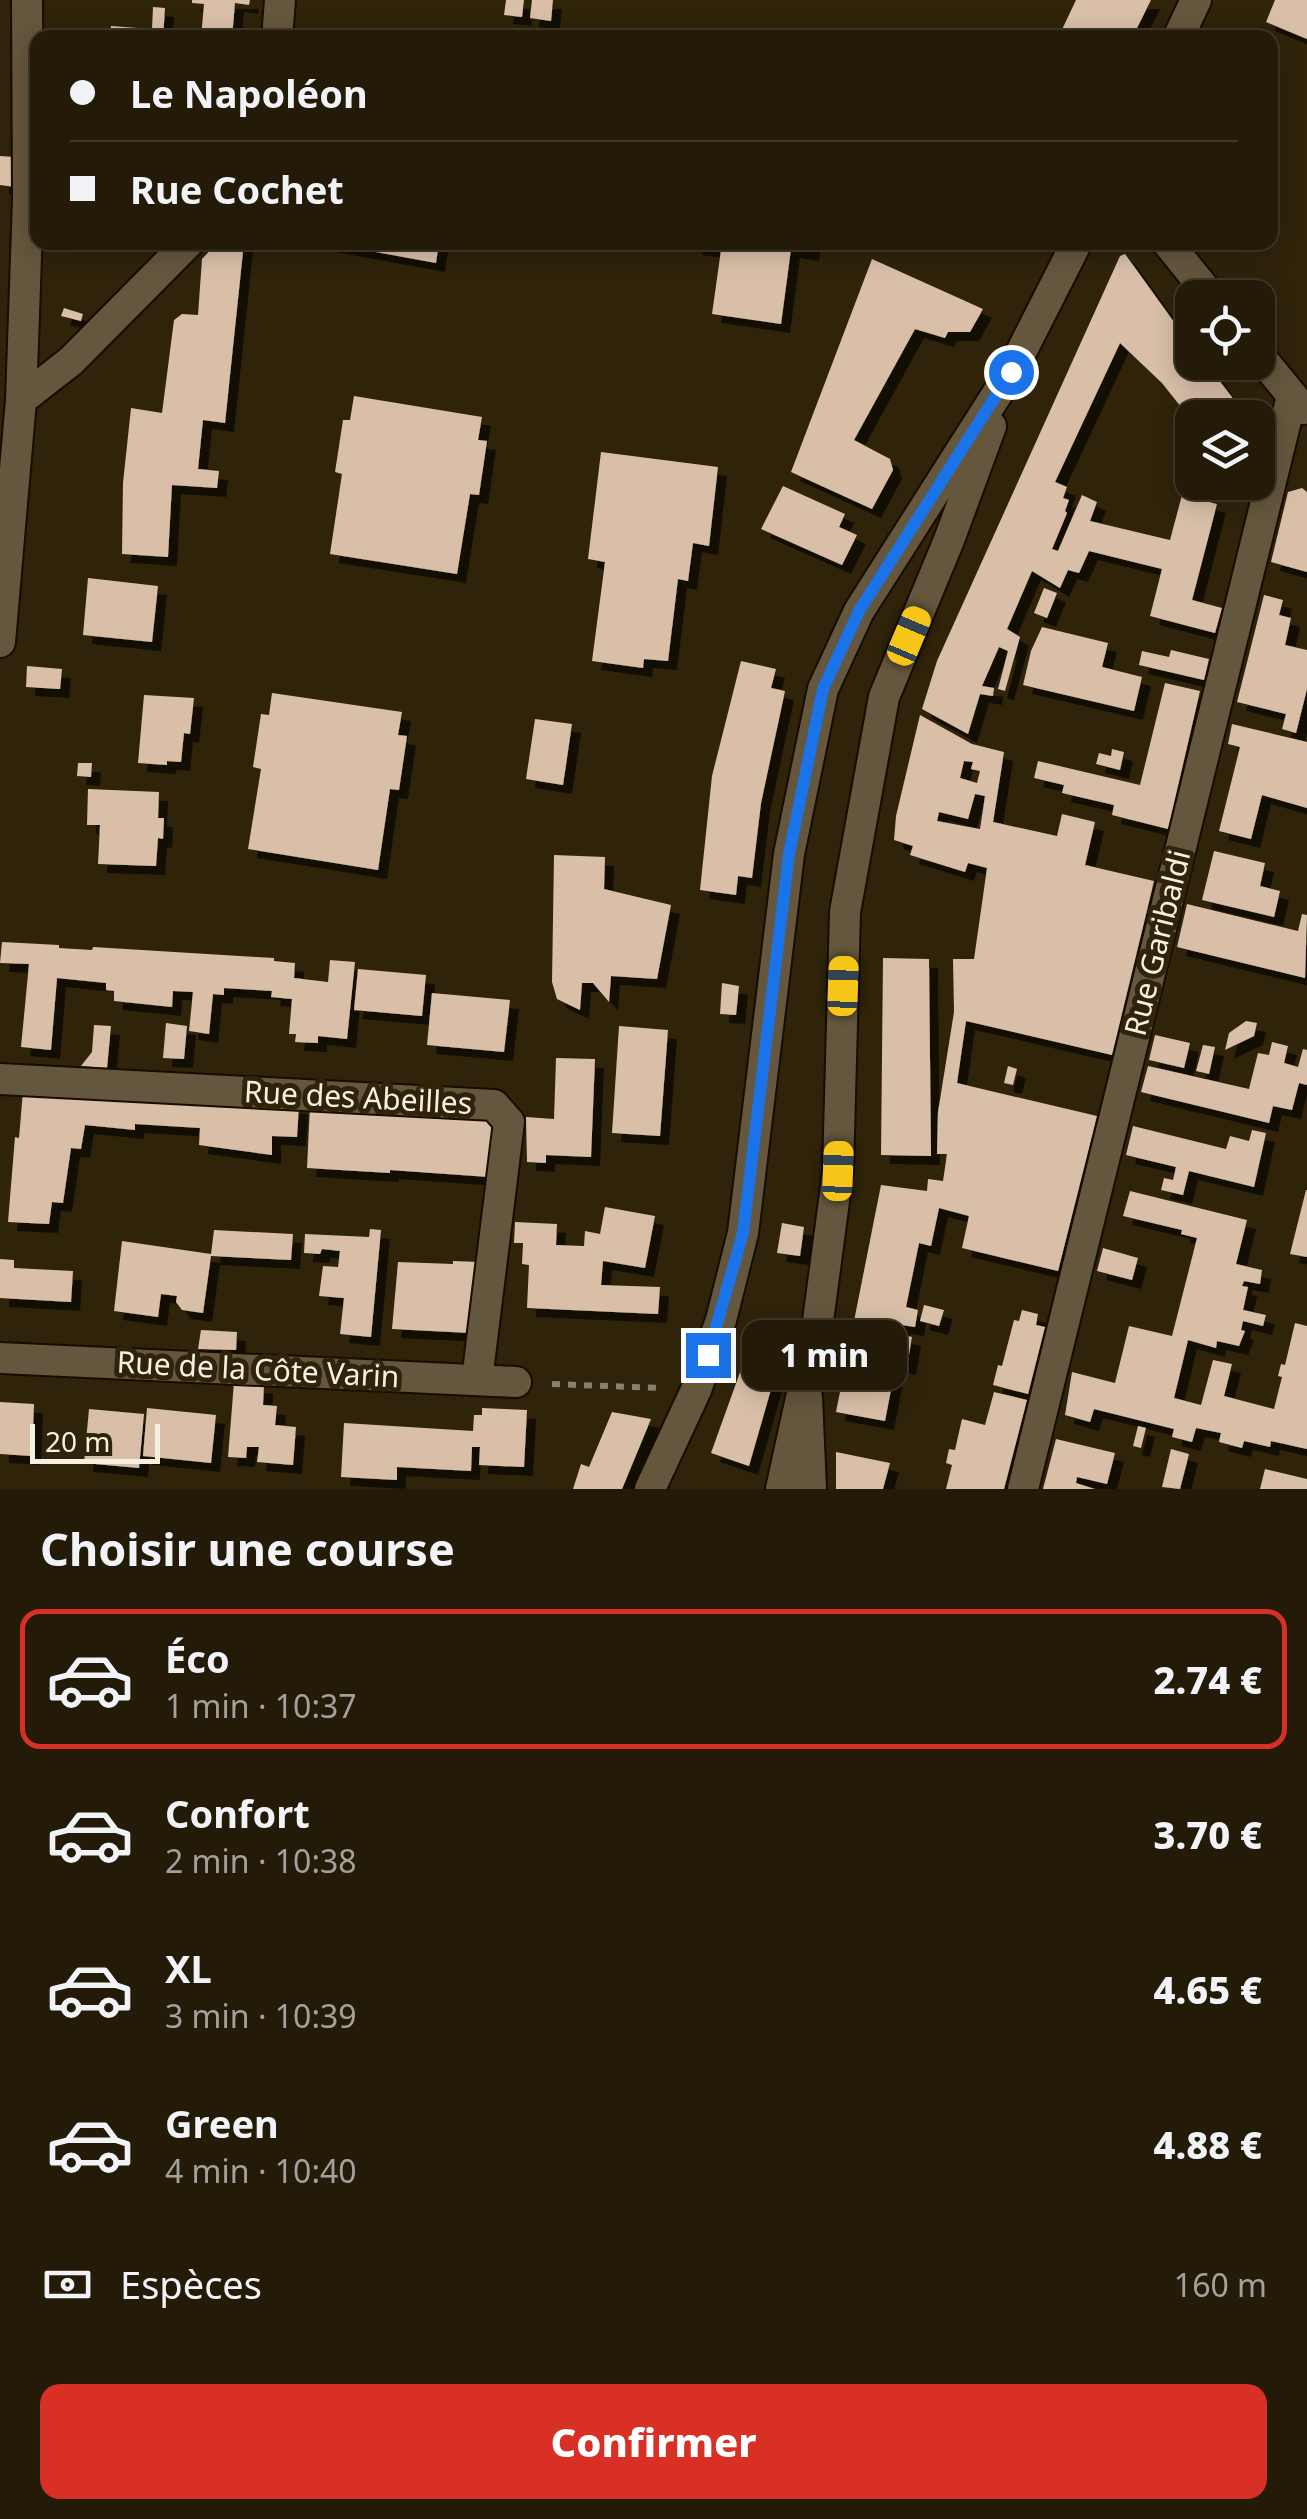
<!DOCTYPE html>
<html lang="fr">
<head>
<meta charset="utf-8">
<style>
  body { margin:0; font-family:"Noto Sans",sans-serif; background:#2b2312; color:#f1f3f6; height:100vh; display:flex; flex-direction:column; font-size:38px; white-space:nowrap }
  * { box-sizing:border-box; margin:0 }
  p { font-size:32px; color:#a3a19c }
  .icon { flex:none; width:55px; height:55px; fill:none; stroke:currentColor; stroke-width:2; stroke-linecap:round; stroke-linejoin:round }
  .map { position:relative; height:1489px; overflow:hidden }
  .panel { display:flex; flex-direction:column; background:#231a08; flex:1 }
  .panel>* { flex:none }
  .guide { position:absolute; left:30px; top:30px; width:1248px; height:220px; border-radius:20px; box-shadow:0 5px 25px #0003,0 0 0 2px #403829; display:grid; align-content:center; height:220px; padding:0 40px; background:#231a08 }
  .fabs { position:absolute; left:1175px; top:280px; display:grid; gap:20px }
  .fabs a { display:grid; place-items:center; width:100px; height:100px; border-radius:20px; background:#231a08; box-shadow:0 5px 25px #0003,0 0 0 2px #403829; font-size:50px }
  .scale { position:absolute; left:30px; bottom:25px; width:130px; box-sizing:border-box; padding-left:10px; border:5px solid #f7efe0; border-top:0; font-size:28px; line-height:35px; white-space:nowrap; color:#f7efe0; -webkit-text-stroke:8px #2f230a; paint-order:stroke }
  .end { position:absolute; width:45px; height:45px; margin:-22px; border:12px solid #1a73e8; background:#fff; box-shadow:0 0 0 5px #fff }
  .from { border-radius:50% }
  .bubble { position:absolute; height:70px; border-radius:20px; background:#231a08; box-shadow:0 5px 25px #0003,0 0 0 2px #403829; font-size:32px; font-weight:800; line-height:70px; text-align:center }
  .car { position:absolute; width:30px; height:60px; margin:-30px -15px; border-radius:12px; box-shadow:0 0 8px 2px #0007; background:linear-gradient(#f5c518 24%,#345 0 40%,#f5c518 0 76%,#345 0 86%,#f5c518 0) }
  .guide b { display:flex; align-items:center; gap:35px; height:95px; font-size:38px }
  .guide b+b { border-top:2px solid #403829 }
  .guide i { width:25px; height:25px; background:#f1f3f6 }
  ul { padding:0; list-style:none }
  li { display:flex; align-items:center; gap:30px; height:140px; margin:0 20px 15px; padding:0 20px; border:5px solid transparent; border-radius:20px }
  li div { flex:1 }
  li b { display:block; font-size:38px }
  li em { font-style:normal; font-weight:800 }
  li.current { border-color:#d93025 }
  li>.icon { width:90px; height:90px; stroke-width:1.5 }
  h2 { padding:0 40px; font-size:45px; line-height:120px }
  .pay { display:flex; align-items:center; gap:25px; height:110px; padding:0 40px; font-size:38px }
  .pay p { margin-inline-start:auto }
  .action { display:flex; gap:20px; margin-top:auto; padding:20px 40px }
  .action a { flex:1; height:115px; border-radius:20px; background:#d93025; color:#fff; font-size:40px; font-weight:800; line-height:115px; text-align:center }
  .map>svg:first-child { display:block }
</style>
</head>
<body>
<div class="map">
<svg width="1307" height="1489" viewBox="0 0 1307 1489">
  <defs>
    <filter id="shadow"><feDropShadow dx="9" dy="9" stdDeviation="0" flood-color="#0009"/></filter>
  </defs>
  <rect width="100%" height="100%" fill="#2f230a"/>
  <g fill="#d9bfa8" fill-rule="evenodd" filter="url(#shadow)">
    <polygon points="192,0 250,0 249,5 235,3 232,38 201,38 204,4 192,3"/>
    <polygon points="506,0 524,0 522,17 504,15"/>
    <polygon points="532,0 553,0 551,21 530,18"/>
    <polygon points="1076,0 1151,0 1132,38 1058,38"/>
    <polygon points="1275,0 1307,0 1307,39 1266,22"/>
    <polygon points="153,7 165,8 163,38 110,38 111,26 152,29"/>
    <polygon points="0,156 15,157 15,187 0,185"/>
    <polygon points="218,242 244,242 225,423 203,420 198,469 219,471 217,488 172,485 168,557 122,554 123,483 131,408 162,413 174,320 182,314 198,315 202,259"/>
    <polygon points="321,242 439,242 436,263"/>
    <polygon points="694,242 811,242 810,252 791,249 781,324 712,314 721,250 693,246"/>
    <polygon points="1125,254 1192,347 1192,362 1205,362 1248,418 1192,418 1192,421 1162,383 1120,343 1055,482 1067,487 1063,498 1069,500 1065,511 1067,513 1052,549 1058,551 1082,495 1097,502 1090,521 1170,540 1182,495 1217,504 1192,600 1222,608 1215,633 1150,616 1162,569 1089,551 1079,573 1068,570 1060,588 1032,571 1007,629 1020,637 1005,691 998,689 1008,651 999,647 982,686 994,688 993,696 980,694 968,734 922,709 937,661 1120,256"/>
    <polygon points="872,259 983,309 970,332 948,332 945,338 915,329 854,440 890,459 893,470 872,509 791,472"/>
    <polygon points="64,308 83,314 81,321 61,316"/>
    <polygon points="354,396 482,417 478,440 487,441 479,495 470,494 457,574 330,554 342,474 335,472 343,420 350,420"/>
    <polygon points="601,452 718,467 709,546 693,543 688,581 678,579 668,661 644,659 643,668 592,661 605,562 588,559"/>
    <polygon points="783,486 845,514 839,527 857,535 842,565 761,529"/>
    <polygon points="1302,488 1307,492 1307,572 1271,562 1288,492"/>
    <polygon points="88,578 158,586 152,642 83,635"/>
    <polygon points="1044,588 1057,593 1047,618 1034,613"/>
    <polygon points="1264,595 1283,600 1279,615 1291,618 1285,645 1307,650 1307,689 1296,733 1282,729 1286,714 1237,702"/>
    <polygon points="1042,627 1108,643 1102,667 1142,677 1134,711 1023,685 1031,651"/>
    <polygon points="1171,650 1209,659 1204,680 1139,665 1142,651 1169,657"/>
    <polygon points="741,661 776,669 771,688 785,691 761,803 752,878 738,876 736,895 700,890 712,776"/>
    <polygon points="27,666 62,669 60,689 26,687"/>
    <polygon points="1165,683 1200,691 1168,829 1112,815 1114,805 1062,793 1064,785 1034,778 1038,761 1140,785"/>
    <polygon points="272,693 402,712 398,735 407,736 399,790 390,789 378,870 248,849 261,769 253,767 261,714 269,715"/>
    <polygon points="144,695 194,698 190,734 184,733 181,762 167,761 167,765 138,763"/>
    <path d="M920,715L972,744L1004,752L993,822L1057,836L1062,814L1095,822L1085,865L1154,881L1112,1055L966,1021L957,1083L1097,1116L1058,1271L962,1248L969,1216L939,1208L931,1246L919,1243L906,1307L918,1310L915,1327L901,1325L899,1334L912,1337L907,1366L896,1364L885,1421L836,1412L881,1185L927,1191L928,1179L943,1181L947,1154H937L938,1112L954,1012L953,959H974L987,868L968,863L965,872L910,855L913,846L894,840L896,816ZM964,761L973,762L971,769L980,771L977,783L960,778ZM975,794L985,796L980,829L937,821L939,812L968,819Z"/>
    <polygon points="535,719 572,724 563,785 526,779"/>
    <polygon points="1232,724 1307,742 1307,808 1262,795 1251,839 1219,831 1240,747 1228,744"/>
    <polygon points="1112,749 1124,752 1120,770 1096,764 1099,753 1111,756"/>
    <polygon points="78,763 92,763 91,777 77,776"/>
    <polygon points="88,789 159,792 158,818 164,818 163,839 158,838 156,866 98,864 100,825 87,825"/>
    <polygon points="1214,851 1265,863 1260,886 1280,891 1274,917 1202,900"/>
    <polygon points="554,855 605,857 604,889 671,905 657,979 611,976 609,1002 593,983 582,983 580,1010 557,999 552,982"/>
    <polygon points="1187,904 1298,931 1302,914 1307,915 1305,978 1177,947"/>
    <polygon points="2,942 59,945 59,948 92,950 93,947 274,958 274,961 295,963 294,978 328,982 330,960 355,962 347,1039 318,1036 318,1043 295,1042 296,1034 289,1034 292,999 271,997 272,991 224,988 224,995 213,994 209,1034 189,1031 193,992 173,991 172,1007 114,1001 114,991 106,990 106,983 57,978 51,1050 21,1047 29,964 0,963"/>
    <polygon points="883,958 929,959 931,1156 881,1155"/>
    <polygon points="358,969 426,975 422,1016 354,1010"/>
    <polygon points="722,983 739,986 736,1015 720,1014"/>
    <polygon points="432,993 510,1000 504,1052 427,1045"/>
    <polygon points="1246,1021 1257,1023 1254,1036 1225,1050 1229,1033"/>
    <polygon points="166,1023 187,1026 184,1059 163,1058"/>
    <polygon points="94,1025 111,1026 107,1068 81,1066 92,1052"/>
    <polygon points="619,1026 668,1030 660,1136 612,1133"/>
    <polygon points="1155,1035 1190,1043 1184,1068 1149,1060"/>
    <polygon points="1272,1042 1288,1046 1284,1063 1298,1067 1303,1049 1307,1050 1307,1085 1299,1083 1292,1110 1273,1106 1269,1123 1141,1092 1148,1066 1249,1089 1258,1053 1269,1055"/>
    <polygon points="1203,1045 1215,1047 1209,1074 1196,1071"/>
    <polygon points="556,1058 595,1059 591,1157 546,1155 546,1163 527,1162 526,1117 554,1119"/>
    <polygon points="1008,1066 1017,1069 1013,1085 1004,1083"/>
    <polygon points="23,1091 299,1105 297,1137 272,1136 272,1155 199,1145 200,1128 135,1124 135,1130 85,1125 81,1149 71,1148 63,1203 52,1202 49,1224 8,1222 15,1137 19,1138"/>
    <polygon points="310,1106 488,1115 495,1126 489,1177 390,1170 390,1173 307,1168"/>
    <polygon points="1133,1126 1226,1149 1230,1136 1249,1141 1252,1130 1266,1133 1254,1187 1189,1171 1183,1195 1161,1190 1164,1178 1173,1180 1176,1167 1126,1155"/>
    <polygon points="1306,1190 1307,1190 1307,1257 1290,1254"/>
    <polygon points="1130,1191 1247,1220 1236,1264 1262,1270 1260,1284 1244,1281 1242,1286 1248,1287 1243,1310 1266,1315 1263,1326 1243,1321 1241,1330 1245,1331 1239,1346 1217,1341 1216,1348 1188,1340 1174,1398 1201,1405 1213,1360 1232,1364 1224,1396 1274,1409 1282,1377 1278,1376 1281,1364 1285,1365 1295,1323 1307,1326 1307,1449 1271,1441 1270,1447 1244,1441 1242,1448 1219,1442 1221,1433 1196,1428 1192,1442 1172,1437 1174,1429 1094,1409 1090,1422 1065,1415 1072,1372 1115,1383 1129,1326 1172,1336 1197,1238 1181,1234 1182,1230 1123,1216"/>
    <polygon points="605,1207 655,1216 645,1268 603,1261 601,1285 660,1287 658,1314 527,1308 529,1265 522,1264 523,1243 514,1243 515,1222 557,1224 556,1245 584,1246 585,1231 600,1234"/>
    <polygon points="782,1223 804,1227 800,1256 777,1253"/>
    <polygon points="370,1229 381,1230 371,1337 340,1334 344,1298 319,1296 323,1266 338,1267 340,1251 322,1249 320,1254 304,1253 305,1234 369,1237"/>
    <polygon points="214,1230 293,1234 291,1260 211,1256 203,1313 182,1310 176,1302 177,1296 161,1294 158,1317 114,1311 122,1241 211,1254"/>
    <polygon points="1103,1248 1138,1258 1132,1280 1097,1271"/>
    <polygon points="0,1259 14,1260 14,1268 73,1271 71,1302 0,1298"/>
    <polygon points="453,1261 479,1262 470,1333 392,1329 398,1262 453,1264"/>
    <polygon points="924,1305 944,1310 939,1326 920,1321"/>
    <polygon points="1022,1310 1038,1314 1036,1325 1045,1327 1028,1394 993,1385 998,1365 1002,1366 1014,1320 1019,1321"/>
    <polygon points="201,1330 237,1332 236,1350 198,1349"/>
    <polygon points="748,1350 780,1358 749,1466 711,1453"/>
    <polygon points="234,1382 264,1385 263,1405 277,1406 275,1425 296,1427 293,1465 257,1462 259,1447 247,1447 246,1458 228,1457"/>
    <polygon points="994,1392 1027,1400 1004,1489 946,1489 952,1465 946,1463 949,1449 955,1450 962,1419 985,1425"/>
    <polygon points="0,1402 34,1404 32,1456 0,1454"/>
    <polygon points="147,1408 216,1415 211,1463 143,1456"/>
    <polygon points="482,1408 527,1410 524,1467 479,1465 480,1447 472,1447 471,1471 397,1467 397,1480 341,1477 344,1423 473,1431 474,1415 482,1415"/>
    <polygon points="89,1409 144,1414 139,1468 84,1463"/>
    <polygon points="612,1412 651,1419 622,1489 573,1489 581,1464 589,1467"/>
    <polygon points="1138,1426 1146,1428 1141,1448 1133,1446"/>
    <polygon points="1056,1439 1115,1453 1107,1484 1077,1477 1076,1483 1095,1489 1043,1489"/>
    <polygon points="1171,1449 1189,1454 1180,1489 1162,1487"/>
    <polygon points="836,1452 890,1463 883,1489 836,1489"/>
    <polygon points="1265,1469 1307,1479 1307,1489 1260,1489"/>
  </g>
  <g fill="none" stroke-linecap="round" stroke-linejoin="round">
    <g stroke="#170c00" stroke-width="34">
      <g id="street">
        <polyline points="277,38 280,0"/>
        <polyline points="1167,242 1212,298"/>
        <polyline points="1258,354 1303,409"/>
        <polyline points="21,400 71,361 189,242"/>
        <polyline points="0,642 21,400 28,200 27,0"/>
        <polyline points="0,1079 494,1105 509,1122 477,1380"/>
        <polyline points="0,1358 516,1382"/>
        <polyline points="807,1397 811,1489"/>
        <polyline points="1023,1489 1292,396"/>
      </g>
    </g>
    <g stroke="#170c00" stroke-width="34">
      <g id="secondary">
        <polyline points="1178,38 1196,0"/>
        <polyline points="650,1489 696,1390 721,1320 743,1233 789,854 823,689 859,611 1011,372 1077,242"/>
        <polyline points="781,1489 818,1321 838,1171 845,912 884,697 949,540 991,426"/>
      </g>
    </g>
    <polyline stroke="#8a806b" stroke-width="6" stroke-dasharray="8 8" stroke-linecap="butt" points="552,1384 660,1388"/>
    <use href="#street" stroke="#65573d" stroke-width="30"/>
    <use href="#secondary" stroke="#65573d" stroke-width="30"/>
  </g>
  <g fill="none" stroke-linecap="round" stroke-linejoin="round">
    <polyline stroke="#1a73e8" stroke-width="12" points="708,1355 743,1233 789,854 823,689 859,611 1011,372"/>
  </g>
  <g text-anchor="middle" stroke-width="10" stroke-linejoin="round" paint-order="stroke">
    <g font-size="30" fill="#f7efe0" stroke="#2f230a">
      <text transform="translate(1158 943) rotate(-76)" y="10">Rue Garibaldi</text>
      <text transform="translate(358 1098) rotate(3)" y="10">Rue des Abeilles</text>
      <text transform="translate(258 1370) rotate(3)" y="10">Rue de la Côte Varin</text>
    </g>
  </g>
</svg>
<div class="fabs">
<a><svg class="icon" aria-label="locate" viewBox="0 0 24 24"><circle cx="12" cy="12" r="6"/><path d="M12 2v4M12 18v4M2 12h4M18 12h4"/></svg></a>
<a><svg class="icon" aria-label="layers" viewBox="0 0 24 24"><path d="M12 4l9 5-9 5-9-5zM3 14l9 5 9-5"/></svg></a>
</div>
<div class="scale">20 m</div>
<i class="end from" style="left:1011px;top:372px"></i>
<i class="end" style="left:708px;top:1355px"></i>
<div class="bubble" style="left:742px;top:1320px;width:165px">1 min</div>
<i class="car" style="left:909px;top:636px;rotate:23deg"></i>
<i class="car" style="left:843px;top:986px;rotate:2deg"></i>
<i class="car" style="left:838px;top:1171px;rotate:2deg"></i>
<div class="guide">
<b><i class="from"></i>Le Napoléon</b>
<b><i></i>Rue Cochet</b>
</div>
</div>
<section class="panel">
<h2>Choisir une course</h2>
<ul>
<li class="current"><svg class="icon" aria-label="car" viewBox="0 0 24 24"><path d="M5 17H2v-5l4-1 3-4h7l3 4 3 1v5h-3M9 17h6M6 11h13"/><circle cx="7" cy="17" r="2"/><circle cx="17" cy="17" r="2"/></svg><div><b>Éco</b><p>1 min · 10:37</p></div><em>2.74 €</em></li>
<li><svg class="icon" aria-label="car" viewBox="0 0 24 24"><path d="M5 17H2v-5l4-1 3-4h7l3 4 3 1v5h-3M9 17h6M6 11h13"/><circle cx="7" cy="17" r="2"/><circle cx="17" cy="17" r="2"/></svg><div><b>Confort</b><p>2 min · 10:38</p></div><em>3.70 €</em></li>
<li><svg class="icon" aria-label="car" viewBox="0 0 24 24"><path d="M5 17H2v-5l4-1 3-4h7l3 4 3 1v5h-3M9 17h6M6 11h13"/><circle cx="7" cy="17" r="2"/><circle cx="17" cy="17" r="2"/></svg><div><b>XL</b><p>3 min · 10:39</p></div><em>4.65 €</em></li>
<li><svg class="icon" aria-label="car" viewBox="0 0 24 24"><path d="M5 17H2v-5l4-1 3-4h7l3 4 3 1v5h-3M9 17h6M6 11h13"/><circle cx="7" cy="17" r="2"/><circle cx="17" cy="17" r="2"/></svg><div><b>Green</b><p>4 min · 10:40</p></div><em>4.88 €</em></li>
</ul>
<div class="pay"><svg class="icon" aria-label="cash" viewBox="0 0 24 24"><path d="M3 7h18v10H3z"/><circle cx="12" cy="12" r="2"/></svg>Espèces<p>160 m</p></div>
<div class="action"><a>Confirmer</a></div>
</section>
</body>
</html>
